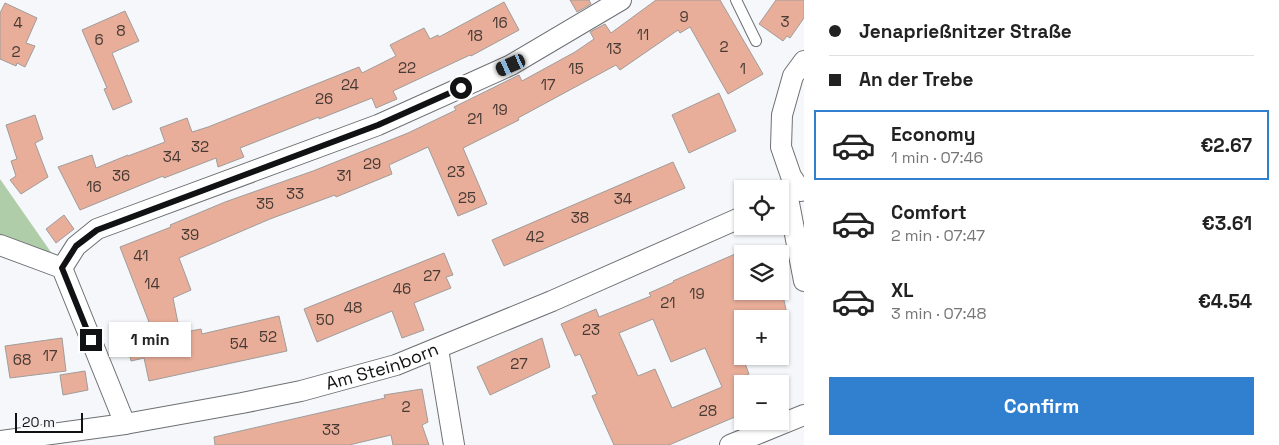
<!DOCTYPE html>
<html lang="en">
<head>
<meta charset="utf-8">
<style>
  body { margin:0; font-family:"Space Grotesk",sans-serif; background:#f6f6f6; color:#222; height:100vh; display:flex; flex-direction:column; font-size:19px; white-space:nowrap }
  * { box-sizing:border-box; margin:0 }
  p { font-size:16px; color:#767676 }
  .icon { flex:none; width:28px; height:28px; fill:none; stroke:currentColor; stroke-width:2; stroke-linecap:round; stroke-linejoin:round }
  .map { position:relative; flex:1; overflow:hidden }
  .details { display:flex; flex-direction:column; background:#fff; width:475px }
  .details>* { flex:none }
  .hud { display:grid; align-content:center; height:110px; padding:0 25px; background:#fff }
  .controls { position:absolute; left:734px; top:180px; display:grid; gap:10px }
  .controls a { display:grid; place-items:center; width:55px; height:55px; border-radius:0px; background:#fff; box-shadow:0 1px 4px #0004; font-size:25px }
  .scale { position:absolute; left:15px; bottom:12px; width:68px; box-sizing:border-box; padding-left:5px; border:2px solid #111213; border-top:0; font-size:14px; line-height:18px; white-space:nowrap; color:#111213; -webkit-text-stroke:4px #f5f7fa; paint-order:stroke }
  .end { position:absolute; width:22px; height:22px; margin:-11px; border:6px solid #111213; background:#fff; box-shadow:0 0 0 2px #fff }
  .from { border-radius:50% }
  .bubble { position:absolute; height:35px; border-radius:0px; background:#fff; box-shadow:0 1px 4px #0004; font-size:16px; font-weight:700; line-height:35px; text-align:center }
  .car { position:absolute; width:15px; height:30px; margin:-15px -8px; border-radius:6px; box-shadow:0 0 4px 1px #0007; background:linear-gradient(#222 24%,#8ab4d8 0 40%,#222 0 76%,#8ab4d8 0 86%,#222 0) }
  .hud b { display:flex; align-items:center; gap:18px; height:48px; font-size:19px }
  .hud b+b { border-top:1px solid #e0e0e0 }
  .hud i { width:12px; height:12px; background:#222 }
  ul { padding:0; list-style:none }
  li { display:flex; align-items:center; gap:15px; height:70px; margin:0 10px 8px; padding:0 15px; border:2px solid transparent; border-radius:0px }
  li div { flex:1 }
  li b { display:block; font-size:19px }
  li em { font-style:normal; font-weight:700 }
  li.current { border-color:#3180d0 }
  li>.icon { width:45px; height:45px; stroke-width:1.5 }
  .button { display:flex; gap:10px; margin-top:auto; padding:10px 25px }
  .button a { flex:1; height:58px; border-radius:0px; background:#3180d0; color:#fff; font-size:20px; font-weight:700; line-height:58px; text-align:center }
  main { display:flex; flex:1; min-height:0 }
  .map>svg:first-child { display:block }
</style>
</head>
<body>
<main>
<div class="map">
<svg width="804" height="445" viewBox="0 0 804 445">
  <rect width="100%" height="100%" fill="#f5f7fa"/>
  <polygon fill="#afcda8" points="0,179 62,268 0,245"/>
  <g fill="#e8ae99" stroke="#a09c9b" fill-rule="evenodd">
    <polygon points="570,0 589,0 591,4 577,12"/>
    <polygon points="656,0 720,0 763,74 728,94 690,27 680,33 678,30 620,70 616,65 518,118 519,120 463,148 487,204 458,216 428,147 389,165 392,174 336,197 335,195 270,219 179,258 191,290 173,298 180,333 201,329 202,334 279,316 287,351 149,381 144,358 131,361 123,329 149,322 120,247 171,227 170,225 225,202 313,171 408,133 456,110 454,107 519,75 522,81 575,52 594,39 590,32 605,24 611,33"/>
    <polygon points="776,0 804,0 804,18 790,38 787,36 783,41 759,24"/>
    <polygon points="504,2 519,30 471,56 470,55 393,91 397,99 376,108 372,98 319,119 319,117 240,148 244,157 218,167 216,158 164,178 163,176 80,210 58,167 92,155 96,168 128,155 128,156 165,142 160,128 187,118 192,132 208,127 359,67 362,73 396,56 390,45 424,28 430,39 438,35 439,37"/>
    <polygon points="5,3 37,18 26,43 35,46 25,67 17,63 16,66 0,59 0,13"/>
    <polygon points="125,11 139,41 112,53 132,102 113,110 104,89 107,88 82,30"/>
    <polygon points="719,93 736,131 689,153 672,115"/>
    <polygon points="35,115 43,139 35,143 48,177 21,194 10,180 16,176 11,161 17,159 6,125"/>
    <polygon points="673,162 685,188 504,266 492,240"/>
    <polygon points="64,215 74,229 56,243 46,229"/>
    <path d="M742,251V291H782L788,319H742V356L749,374L742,377V414L669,445H614L592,396L597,394L580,354L575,356L561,324L596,309L599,317L651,296L649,293L674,282L673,281ZM653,319L671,362L705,348L722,387L672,408L655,369L638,376L619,333Z"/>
    <polygon points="444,253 453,275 446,277 451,288 414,303 424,330 402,338 392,311 317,342 304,309"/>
    <polygon points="62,338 66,371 10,378 5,346"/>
    <polygon points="542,338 550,367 490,395 477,367"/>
    <polygon points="85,371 88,390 63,395 60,375"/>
    <polygon points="422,389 428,422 422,425 429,445 393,445 391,435 349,445 215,445 214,437 385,398 384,395"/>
  </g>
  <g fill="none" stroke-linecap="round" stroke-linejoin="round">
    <g stroke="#6e7073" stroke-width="12">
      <polyline id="lane" points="736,0 756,41"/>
    </g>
    <g stroke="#6e7073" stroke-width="22">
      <g id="street">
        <polyline points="801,191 791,176 781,147 782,115 793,76 804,61"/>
        <polyline points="788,198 804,281"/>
        <polyline points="0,245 62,268 125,424"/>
        <polyline points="62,268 76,246 97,229 378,125 511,65 621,0"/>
        <polyline points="438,349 454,445"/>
        <path id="s1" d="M0,441L125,424L242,403L301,391L396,365L552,301L742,217"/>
        <polyline points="730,445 804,415"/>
      </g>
    </g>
    <use href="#lane" stroke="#fff" stroke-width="10"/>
    <use href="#street" stroke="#fff" stroke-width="20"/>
  </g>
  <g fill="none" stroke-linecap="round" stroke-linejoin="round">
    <polyline stroke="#111213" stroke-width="6" points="91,340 62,268 76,246 97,230 378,125 461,88"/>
  </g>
  <g text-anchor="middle" stroke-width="4" stroke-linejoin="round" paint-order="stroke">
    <g font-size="15" fill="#473934">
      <text x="684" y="22">9</text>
      <text x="785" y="27">3</text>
      <text x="18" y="28">4</text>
      <text x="500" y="28">16</text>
      <text x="121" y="36">8</text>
      <text x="643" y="40">11</text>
      <text x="475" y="41">18</text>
      <text x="99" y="45">6</text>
      <text x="724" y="52">2</text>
      <text x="614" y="54">13</text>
      <text x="16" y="57">2</text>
      <text x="407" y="73">22</text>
      <text x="576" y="74">15</text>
      <text x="743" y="74">1</text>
      <text x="350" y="90">24</text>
      <text x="548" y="90">17</text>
      <text x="324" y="104">26</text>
      <text x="500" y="115">19</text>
      <text x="475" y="124">21</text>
      <text x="200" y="152">32</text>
      <text x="172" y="162">34</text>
      <text x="372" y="169">29</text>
      <text x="456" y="177">23</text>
      <text x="121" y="181">36</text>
      <text x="344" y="181">31</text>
      <text x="94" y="192">16</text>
      <text x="295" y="199">33</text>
      <text x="467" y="203">25</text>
      <text x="623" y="204">34</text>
      <text x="265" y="209">35</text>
      <text x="580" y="223">38</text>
      <text x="190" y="240">39</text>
      <text x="535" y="242">42</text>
      <text x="141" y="261">41</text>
      <text x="432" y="281">27</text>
      <text x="152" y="289">14</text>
      <text x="402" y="294">46</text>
      <text x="697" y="299">19</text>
      <text x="668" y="308">21</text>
      <text x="353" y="313">48</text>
      <text x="325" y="325">50</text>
      <text x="591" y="335">23</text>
      <text x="268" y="342">52</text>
      <text x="239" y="349">54</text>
      <text x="50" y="361">17</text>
      <text x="22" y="365">68</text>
      <text x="519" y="369">27</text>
      <text x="406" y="412">2</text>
      <text x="708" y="416">28</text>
      <text x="331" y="435">33</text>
    </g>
    <g font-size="18" fill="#111213" stroke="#f5f7fa">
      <text dy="6" stroke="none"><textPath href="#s1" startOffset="390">Am Steinborn</textPath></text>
    </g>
  </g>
</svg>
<div class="controls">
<a><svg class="icon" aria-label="locate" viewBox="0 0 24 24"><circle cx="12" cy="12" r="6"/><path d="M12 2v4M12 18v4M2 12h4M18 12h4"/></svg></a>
<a><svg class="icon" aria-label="layers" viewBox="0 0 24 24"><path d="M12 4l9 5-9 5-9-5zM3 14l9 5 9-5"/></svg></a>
<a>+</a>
<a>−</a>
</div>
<div class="scale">20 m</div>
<i class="end from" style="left:461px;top:88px"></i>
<i class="end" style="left:91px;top:340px"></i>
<div class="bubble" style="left:109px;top:322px;width:82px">1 min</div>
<i class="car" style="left:511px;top:65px;rotate:246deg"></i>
</div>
<section class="details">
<div class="hud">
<b><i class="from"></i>Jenaprießnitzer Straße</b>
<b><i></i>An der Trebe</b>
</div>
<ul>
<li class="current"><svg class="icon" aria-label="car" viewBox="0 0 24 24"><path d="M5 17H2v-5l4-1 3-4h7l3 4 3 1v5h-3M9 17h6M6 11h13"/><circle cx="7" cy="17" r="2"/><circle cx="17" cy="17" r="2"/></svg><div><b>Economy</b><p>1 min · 07:46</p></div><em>€2.67</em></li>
<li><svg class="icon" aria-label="car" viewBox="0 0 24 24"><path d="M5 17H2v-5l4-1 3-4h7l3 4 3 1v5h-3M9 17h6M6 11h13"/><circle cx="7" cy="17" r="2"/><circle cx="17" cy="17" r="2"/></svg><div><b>Comfort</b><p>2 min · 07:47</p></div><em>€3.61</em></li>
<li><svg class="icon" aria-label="car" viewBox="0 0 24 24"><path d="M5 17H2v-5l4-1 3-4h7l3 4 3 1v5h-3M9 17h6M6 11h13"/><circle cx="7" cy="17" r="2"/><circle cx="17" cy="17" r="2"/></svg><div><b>XL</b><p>3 min · 07:48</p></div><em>€4.54</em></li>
</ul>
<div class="button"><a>Confirm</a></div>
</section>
</main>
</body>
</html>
